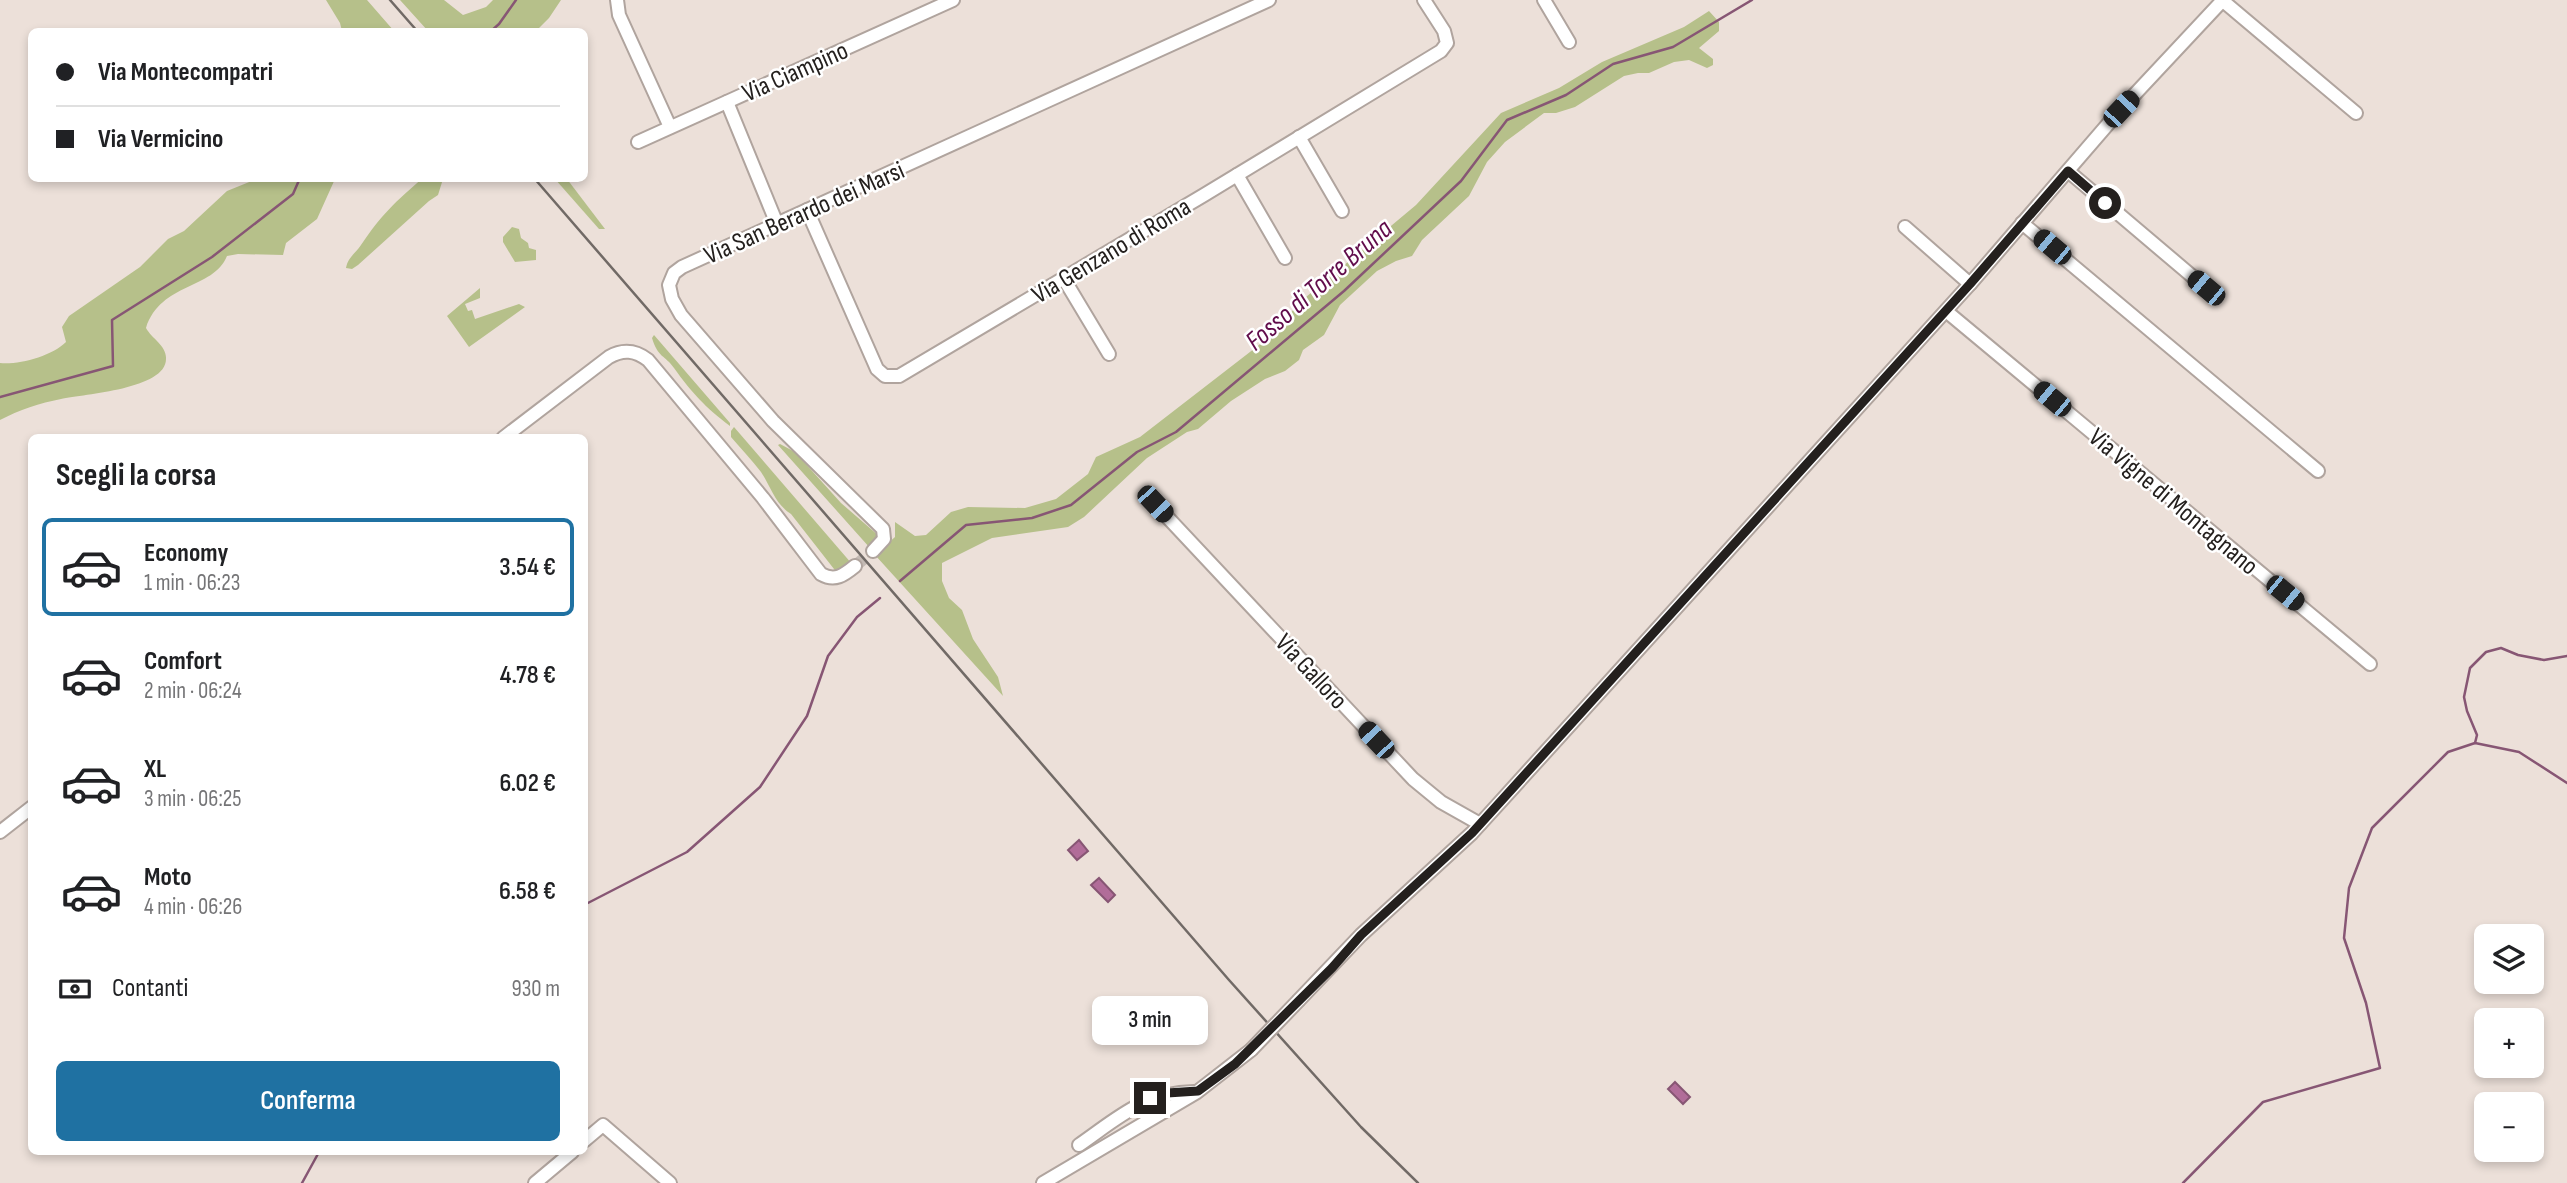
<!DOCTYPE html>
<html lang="it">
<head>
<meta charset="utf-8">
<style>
  body { margin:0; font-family:"Sofia Sans Condensed",sans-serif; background:#f2f2f2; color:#202124; height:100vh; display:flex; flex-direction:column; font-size:26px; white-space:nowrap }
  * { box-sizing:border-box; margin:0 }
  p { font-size:23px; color:#757577 }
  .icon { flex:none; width:38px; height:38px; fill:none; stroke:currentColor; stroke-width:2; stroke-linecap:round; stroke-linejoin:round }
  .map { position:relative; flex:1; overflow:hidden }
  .drawer { position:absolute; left:28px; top:434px; width:560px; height:721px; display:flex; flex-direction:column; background:#fff; border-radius:10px; box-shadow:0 4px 10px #0003 }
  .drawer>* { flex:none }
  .guide { position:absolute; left:28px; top:28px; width:560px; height:154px; border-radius:10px; box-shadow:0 4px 10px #0003; display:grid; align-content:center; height:154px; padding:0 28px; background:#fff }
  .controls { position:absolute; left:2474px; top:924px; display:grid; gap:14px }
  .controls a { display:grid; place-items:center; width:70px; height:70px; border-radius:10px; background:#fff; box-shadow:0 4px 10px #0003; font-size:35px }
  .end { position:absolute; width:32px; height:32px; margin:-16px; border:9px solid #24201e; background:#fff; box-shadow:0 0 0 4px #fff }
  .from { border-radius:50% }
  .bubble { position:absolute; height:49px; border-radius:10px; background:#fff; box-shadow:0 4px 10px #0003; font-size:23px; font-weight:600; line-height:49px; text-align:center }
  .car { position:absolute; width:21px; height:42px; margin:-21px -10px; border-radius:9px; box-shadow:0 0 5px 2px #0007; background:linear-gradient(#222 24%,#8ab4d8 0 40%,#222 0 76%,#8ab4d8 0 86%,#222 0) }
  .guide b { display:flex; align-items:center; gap:24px; height:66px; font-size:26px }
  .guide b+b { border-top:2px solid #e0e0e0 }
  .guide i { width:18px; height:18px; background:#202124 }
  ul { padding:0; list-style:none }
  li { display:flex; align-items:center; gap:21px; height:98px; margin:0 14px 10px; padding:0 14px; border:4px solid transparent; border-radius:10px }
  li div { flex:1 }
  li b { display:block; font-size:26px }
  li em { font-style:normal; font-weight:600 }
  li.on { border-color:#1f71a2 }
  li>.icon { width:63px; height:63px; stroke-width:1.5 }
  h2 { padding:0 28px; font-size:32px; line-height:84px }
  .pay { display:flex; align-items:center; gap:18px; height:77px; padding:0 28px; font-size:26px }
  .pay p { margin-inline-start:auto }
  .cta { display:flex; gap:14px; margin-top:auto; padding:14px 28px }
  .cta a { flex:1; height:80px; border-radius:10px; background:#1f71a2; color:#fff; font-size:28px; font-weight:600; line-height:80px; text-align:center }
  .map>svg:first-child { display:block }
</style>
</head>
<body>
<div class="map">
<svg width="2567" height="1183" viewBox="0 0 2567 1183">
  <rect width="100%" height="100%" fill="#ece0d9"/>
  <g fill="#b6c08a">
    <polygon points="326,0 367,0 394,31 342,31 340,23"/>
    <polygon points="400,0 444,0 463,15 486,7 493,0 561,0 549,18 535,32 428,31"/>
    <polygon points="1709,11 1719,22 1719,31 1699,48 1713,59 1713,65 1707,68 1689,60 1674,62 1649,73 1638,73 1624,76 1575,107 1556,113 1544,113 1505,142 1487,162 1469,196 1422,240 1412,256 1396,261 1377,271 1340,305 1324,335 1303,350 1299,360 1285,371 1265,379 1231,401 1198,429 1187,432 1147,458 1084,517 1068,527 992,538 942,563 942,581 949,598 962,610 973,639 998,677 1003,696 875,555 895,537 895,522 915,536 926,535 951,512 968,507 1025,508 1056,499 1088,474 1096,457 1140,437 1259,345 1306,297 1416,205 1501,113 1559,88 1602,62 1684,27"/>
    <path d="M259,178L335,179L317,219L286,243L283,255L238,254L227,256C213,290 161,282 146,328C152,339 167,346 166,359C166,389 85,394 61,399C40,403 19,410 0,420V363C19,365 52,356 66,342L62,327L69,316L140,267L168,239L184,231L227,191Z"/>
    <path d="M423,178L443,179L438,195L429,201L358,265L352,269L346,268C348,257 355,254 361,245C382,214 395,202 423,178Z"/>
    <polygon points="555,179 567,179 605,229 599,229"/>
    <polygon points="512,227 519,229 521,238 528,243 529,248 536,250 536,260 515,262 503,242 503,237"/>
    <polygon points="480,288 480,298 465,304 468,311 472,310 475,319 519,304 525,307 469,347 447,316"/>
    <path d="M654,335L730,423V426C705,407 692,393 674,368C665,355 658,358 652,338Z"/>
    <path d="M734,427L852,564L837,573L834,569L791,514C775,504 771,487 761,472C752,460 741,449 731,437V431Z"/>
    <polygon points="780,444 795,452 841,503 879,536 870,548 778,445"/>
  </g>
  <g fill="#b16d99" stroke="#875674" stroke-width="2">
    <polygon points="1079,840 1088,851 1077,860 1068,850"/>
    <polygon points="1099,878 1115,895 1108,902 1091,885"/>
    <polygon points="1675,1082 1690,1097 1683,1104 1668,1089"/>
  </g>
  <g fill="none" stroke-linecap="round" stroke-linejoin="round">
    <g stroke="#875674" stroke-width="2.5">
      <polyline points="490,32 499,24 516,0"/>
      <polyline points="0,397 113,366 112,320 212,257 293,194 300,178"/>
      <polyline points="900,581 966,525 1032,518 1071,505 1137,452 1176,432 1344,291 1461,181 1507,120 1566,95 1613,64 1673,47 1752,0"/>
      <polyline points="2475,743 2477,735 2467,711 2464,697 2470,668 2486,652 2501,648 2518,655 2544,660 2567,656"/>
      <polyline points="584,905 687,852 760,787 807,716 828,656 857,617 880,598"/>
      <polyline points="302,1183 319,1152"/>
      <polyline points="2183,1183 2263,1102 2380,1068 2366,1003 2344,938 2349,888 2372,828 2448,752 2475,743 2519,752 2567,783"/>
    </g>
    <polyline stroke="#c4bab4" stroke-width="12" stroke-dasharray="12 6" stroke-linecap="butt" points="855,566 873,551"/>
    <g stroke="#b0a49e" stroke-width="16">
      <g id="street">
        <polyline points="617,0 619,15 670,127"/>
        <polyline points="1544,0 1569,42"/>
        <polyline points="2223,1 2356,113"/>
        <polyline points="727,102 777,224"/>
        <polyline points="1299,137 1342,211"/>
        <polyline points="638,142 953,0"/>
        <polyline points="2068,171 2206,288"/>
        <polyline points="1237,175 1285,258"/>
        <polyline points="807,210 877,369 885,376 899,376 1204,195 1441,51 1447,43 1444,31 1424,0"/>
        <polyline points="2022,223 2318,471"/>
        <polyline points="1905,227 1970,284"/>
        <polyline points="1064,279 1109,354"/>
        <polyline points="1946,311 2370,664"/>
        <path d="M503,438L609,357C623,349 635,350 648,360L763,498L821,574C835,582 844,575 855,566"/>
        <polyline points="1155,504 1413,779 1441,802 1480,824"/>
        <polyline points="873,551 884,539 883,529 773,421 681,315 672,299 669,285 674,273 682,267 1269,0"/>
        <polyline points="0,832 32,807"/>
        <polyline points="1299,1000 1361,935 1472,833 1970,284 2121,109 2223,0"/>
        <polyline points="584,1141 603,1125 670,1183"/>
        <path d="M1079,1145C1118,1118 1143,1093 1194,1092"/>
        <polyline points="535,1183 572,1152"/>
        <polyline points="1043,1183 1197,1092 1251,1050"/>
      </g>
    </g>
    <use href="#street" stroke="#fff" stroke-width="12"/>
    <g stroke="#716a66" stroke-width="2.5">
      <polyline points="390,0 418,32"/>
      <polyline points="534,178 1229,980 1361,1127 1418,1183"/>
    </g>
    <g stroke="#b0a49e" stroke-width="16" stroke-linecap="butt">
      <polyline id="street-bridge" points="1251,1050 1299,1000"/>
    </g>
    <use href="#street-bridge" stroke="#fff" stroke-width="12"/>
  </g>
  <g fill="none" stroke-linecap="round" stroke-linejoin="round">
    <polyline stroke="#24201e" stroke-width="9" points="1150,1098 1167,1093 1198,1091 1235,1064 1332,968 1361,935 1472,833 1970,284 2068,171 2105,203"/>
  </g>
  <g text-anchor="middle" stroke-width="5" stroke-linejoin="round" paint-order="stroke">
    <g font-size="26" fill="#24201e" stroke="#fff">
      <text transform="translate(795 71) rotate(-24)" y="9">Via Ciampino</text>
      <text transform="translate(804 212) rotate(-24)" y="9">Via San Berardo dei Marsi</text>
      <text transform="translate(1111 250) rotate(-31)" y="9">Via Genzano di Roma</text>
      <text transform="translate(2174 501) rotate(40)" y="9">Via Vigne di Montagnano</text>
      <text transform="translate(1312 671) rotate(47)" y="9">Via Galloro</text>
    </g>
    <g font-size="28" font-style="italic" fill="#610c4b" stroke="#fff">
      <text transform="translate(1318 284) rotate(-41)" y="10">Fosso di Torre Bruna</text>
    </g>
  </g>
</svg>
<div class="controls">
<a><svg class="icon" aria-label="layers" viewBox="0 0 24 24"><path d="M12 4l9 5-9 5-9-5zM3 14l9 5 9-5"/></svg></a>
<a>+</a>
<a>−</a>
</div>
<i class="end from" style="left:2105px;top:203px"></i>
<i class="end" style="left:1150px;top:1098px"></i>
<div class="bubble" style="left:1092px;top:996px;width:116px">3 min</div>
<i class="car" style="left:2121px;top:109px;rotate:43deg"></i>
<i class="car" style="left:2052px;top:247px;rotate:310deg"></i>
<i class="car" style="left:2206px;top:288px;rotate:310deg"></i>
<i class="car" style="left:2052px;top:399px;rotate:310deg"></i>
<i class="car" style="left:1155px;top:504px;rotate:137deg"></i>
<i class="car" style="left:2285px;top:593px;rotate:129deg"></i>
<i class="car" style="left:1376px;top:740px;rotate:317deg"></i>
<div class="guide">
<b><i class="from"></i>Via Montecompatri</b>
<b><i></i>Via Vermicino</b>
</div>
<section class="drawer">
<h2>Scegli la corsa</h2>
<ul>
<li class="on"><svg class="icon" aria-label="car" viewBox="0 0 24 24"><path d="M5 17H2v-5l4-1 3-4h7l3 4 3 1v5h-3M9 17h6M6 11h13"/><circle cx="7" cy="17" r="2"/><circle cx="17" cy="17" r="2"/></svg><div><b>Economy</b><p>1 min · 06:23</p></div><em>3.54 €</em></li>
<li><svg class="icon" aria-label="car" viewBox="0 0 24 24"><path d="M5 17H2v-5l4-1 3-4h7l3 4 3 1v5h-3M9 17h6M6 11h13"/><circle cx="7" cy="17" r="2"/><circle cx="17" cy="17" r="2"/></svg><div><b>Comfort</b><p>2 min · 06:24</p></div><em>4.78 €</em></li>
<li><svg class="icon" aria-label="car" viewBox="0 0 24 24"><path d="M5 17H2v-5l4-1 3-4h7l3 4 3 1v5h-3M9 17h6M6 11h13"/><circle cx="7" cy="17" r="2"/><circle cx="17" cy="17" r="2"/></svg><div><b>XL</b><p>3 min · 06:25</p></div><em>6.02 €</em></li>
<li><svg class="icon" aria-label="car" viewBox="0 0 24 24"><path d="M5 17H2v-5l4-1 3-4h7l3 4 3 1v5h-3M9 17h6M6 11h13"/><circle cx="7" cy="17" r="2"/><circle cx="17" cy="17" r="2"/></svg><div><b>Moto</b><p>4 min · 06:26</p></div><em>6.58 €</em></li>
</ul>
<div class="pay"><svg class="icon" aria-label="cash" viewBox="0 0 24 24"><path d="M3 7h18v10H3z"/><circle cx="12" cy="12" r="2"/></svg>Contanti<p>930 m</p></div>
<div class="cta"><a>Conferma</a></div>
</section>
</div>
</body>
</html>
